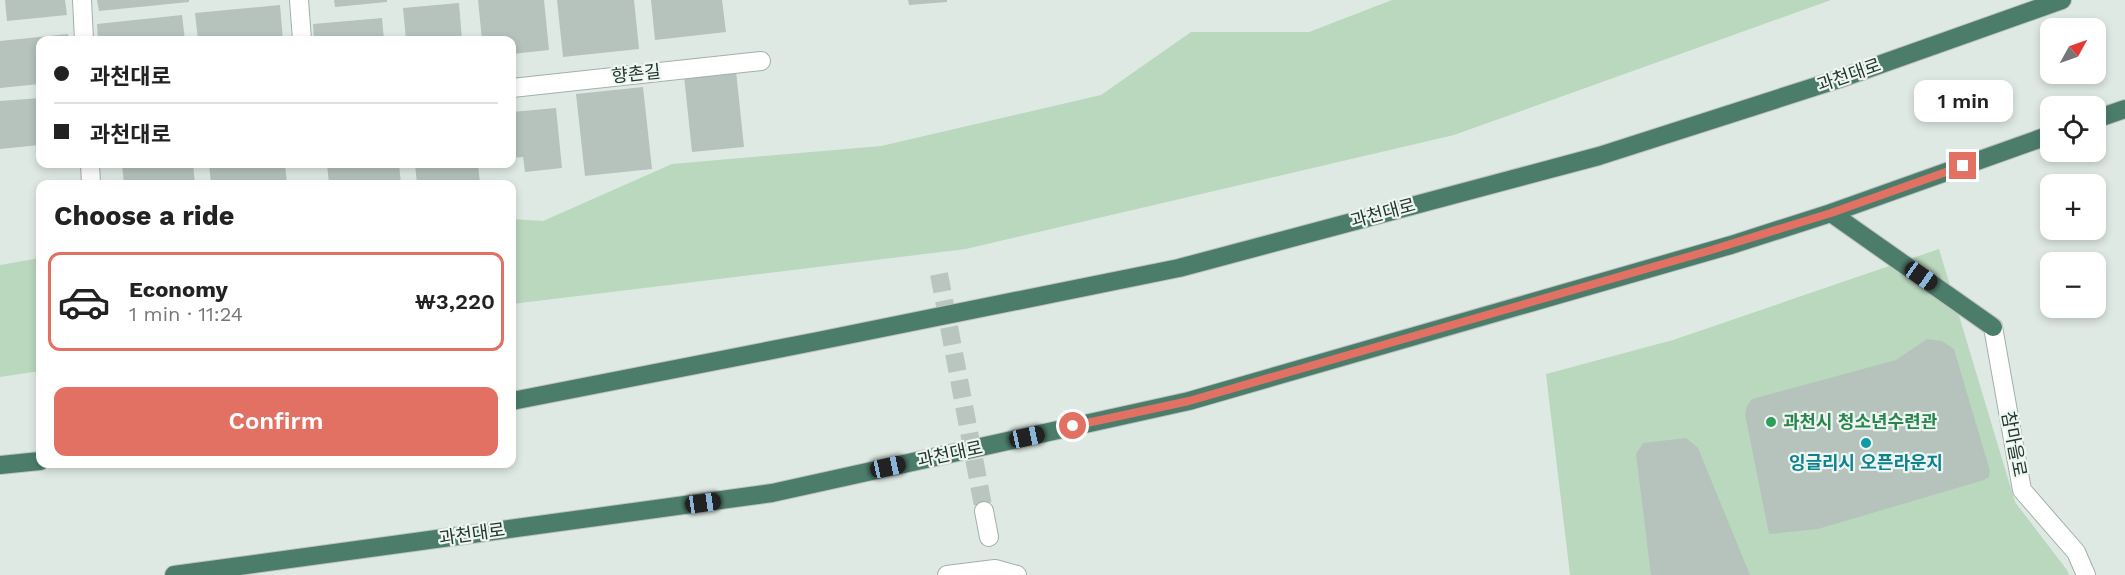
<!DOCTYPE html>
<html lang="en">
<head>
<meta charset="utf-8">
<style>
  body { margin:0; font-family:"Work Sans","Noto Sans KR",sans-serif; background:#f6f6f6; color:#222; height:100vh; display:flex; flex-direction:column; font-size:22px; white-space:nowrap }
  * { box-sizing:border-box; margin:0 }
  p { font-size:20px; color:#767676 }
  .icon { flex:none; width:33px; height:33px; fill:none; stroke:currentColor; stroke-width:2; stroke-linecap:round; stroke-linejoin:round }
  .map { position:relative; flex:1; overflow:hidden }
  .panel { position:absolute; left:36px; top:180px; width:480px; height:288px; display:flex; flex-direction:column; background:#fff; border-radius:12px; box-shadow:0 3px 9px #0003 }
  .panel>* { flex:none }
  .banner { position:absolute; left:36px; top:36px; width:480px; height:132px; border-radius:12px; box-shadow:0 3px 9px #0003; display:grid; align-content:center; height:132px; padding:0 18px; background:#fff }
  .needle { width:39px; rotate:50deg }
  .buttons { position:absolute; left:2040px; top:18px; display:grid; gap:12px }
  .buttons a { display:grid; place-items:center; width:66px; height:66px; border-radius:12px; background:#fff; box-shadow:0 3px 9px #0003; font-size:30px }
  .end { position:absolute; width:27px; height:27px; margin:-14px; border:8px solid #e37163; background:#fff; box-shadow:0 0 0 3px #fff }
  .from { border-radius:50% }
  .bubble { position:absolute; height:42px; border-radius:12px; background:#fff; box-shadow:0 3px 9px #0003; font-size:20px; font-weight:600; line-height:42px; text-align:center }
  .car { position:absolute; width:18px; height:36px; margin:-18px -9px; border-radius:8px; box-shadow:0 0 4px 2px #0007; background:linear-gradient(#222 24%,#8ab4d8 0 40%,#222 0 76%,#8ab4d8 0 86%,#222 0) }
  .banner b { display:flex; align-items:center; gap:21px; height:57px; font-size:22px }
  .banner b+b { border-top:2px solid #e0e0e0 }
  .banner i { width:15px; height:15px; background:#222 }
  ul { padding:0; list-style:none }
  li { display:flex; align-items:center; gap:18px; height:99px; margin:0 12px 9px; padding:0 6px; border:3px solid transparent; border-radius:12px }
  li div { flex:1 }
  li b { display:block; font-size:22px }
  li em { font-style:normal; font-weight:600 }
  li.active { border-color:#e37163 }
  li>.icon { width:54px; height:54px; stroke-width:1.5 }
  h2 { padding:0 18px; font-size:27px; line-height:72px }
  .cta { display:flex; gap:12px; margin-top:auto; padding:12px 18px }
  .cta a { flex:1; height:69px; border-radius:12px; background:#e37163; color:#fff; font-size:24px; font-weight:600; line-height:69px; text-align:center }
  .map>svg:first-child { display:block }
</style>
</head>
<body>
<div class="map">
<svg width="2125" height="575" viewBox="0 0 2125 575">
  <rect width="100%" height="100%" fill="#dfe9e3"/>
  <g fill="#bad8be">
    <polygon points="1392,0 1831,0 1454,135 966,249 512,304 512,219 543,221 672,164 881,146 1101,95 1191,32 1309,32"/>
    <polygon points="1939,249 2015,502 2067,570 2069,575 1570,575 1546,374 1673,340"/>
    <polygon points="40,258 40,371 0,377 0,265"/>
  </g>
  <g fill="#b5c3bc">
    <polygon points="5,0 65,0 67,15 7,21"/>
    <polygon points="97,0 189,0 189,2 99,11"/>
    <polygon points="334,0 387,0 387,2 335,7"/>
    <polygon points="478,0 544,0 549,50 512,54 512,40 482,40"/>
    <polygon points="557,0 634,0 639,49 563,57"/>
    <polygon points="651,0 722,0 726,32 655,40"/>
    <polygon points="908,0 947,0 947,2 909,5"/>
    <polygon points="459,3 462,40 406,40 403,8"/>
    <polygon points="280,5 283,40 198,40 195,13"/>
    <polygon points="182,15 185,40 98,40 97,24"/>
    <polygon points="382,18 384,40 314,40 313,24"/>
    <polygon points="68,34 69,40 40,40 40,84 0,88 0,41"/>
    <polygon points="736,71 744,147 692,152 684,76"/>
    <polygon points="643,87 652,169 585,176 576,94"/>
    <polygon points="40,98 40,145 0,149 0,101"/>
    <polygon points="556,108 562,168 525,172 523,157 512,158 512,112"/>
    <polygon points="122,164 193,164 195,184 124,184"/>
    <polygon points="209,164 285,164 287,184 211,184"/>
    <polygon points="327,164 399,164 401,184 329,184"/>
    <polygon points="415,164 478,164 480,184 417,184"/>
    <polygon points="1927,339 1942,341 1954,349 1990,471 1989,477 1984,480 1818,529 1769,534 1745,414 1747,406 1752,399 1896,360"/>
    <polygon points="1686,438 1698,448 1750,575 1651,575 1636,454 1643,443"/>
  </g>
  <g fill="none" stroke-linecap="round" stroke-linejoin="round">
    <polyline stroke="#b9c5bf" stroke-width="18" stroke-dasharray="18 9" stroke-linecap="butt" points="939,274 984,511"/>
    <g stroke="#a3b0a9" stroke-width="20">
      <polyline id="pedestrian" points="984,511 989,537"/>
    </g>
    <g stroke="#a3b0a9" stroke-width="20">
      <g id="minor">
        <polyline points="82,0 84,40"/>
        <polyline points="299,0 302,40"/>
        <polyline points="512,88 761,61"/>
        <polyline points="90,164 91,184"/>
        <polyline points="1993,327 2022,490 2076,552 2086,575"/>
        <polyline points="947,575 995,569 1017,575"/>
      </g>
    </g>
    <g stroke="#bdc3c1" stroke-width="20">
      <g id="trunk">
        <polyline points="2096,119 2125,109"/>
        <polyline points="1831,213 1993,327"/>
        <polyline points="512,401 818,341 1179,268 1599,156 1839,79 2062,0"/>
        <polyline points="0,465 40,461"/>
        <polyline points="174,575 772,493 1189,401 1731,245 1831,213 2050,135"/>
      </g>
    </g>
    <use href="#pedestrian" stroke="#fff" stroke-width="18"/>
    <use href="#minor" stroke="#fff" stroke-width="18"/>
    <use href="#trunk" stroke="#4c7d6b" stroke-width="18"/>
  </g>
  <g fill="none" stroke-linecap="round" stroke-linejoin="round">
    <polyline stroke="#e37163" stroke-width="8" points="1073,426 1189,401 1708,251 1831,213 1963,166"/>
  </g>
  <circle fill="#2e9e5b" stroke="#eff6f2" stroke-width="2" cx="1771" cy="422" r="6"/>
  <circle fill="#0f9aa8" stroke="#eff6f2" stroke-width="2" cx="1866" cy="443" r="6"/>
  <g text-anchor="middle" stroke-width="4.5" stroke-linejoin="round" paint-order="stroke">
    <g font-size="18" fill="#22372f" stroke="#eff6f2">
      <text transform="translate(636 74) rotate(-6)" y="6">향촌길</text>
      <text transform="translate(1849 75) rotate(-19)" y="6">과천대로</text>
      <text transform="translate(1383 213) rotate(-15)" y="6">과천대로</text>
      <text transform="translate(2014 444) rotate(79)" y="6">참마을로</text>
      <text transform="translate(950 454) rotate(-12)" y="6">과천대로</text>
      <text transform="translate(472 534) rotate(-8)" y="6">과천대로</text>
    </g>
    <g font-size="18" font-weight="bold" fill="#27864d" stroke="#eff6f2" text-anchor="start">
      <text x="1783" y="428">과천시 청소년수련관</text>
    </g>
    <g font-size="18" font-weight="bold" fill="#0d838f" stroke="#eff6f2">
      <text x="1866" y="469">잉글리시 오픈라운지</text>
    </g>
  </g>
</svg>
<div class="buttons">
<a><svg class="needle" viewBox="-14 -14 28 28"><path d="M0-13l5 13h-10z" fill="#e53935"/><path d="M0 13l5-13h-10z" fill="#767676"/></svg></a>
<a><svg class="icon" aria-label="locate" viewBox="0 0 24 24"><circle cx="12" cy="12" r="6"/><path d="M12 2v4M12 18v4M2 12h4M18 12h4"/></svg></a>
<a>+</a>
<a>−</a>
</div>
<i class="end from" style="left:1073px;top:426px"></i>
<i class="end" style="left:1963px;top:166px"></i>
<div class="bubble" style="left:1914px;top:80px;width:99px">1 min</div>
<i class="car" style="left:1921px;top:276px;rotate:125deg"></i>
<i class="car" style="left:1027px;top:437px;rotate:78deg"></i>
<i class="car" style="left:888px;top:467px;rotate:78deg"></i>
<i class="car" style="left:703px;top:503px;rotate:82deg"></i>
<div class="banner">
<b><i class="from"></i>과천대로</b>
<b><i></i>과천대로</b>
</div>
<section class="panel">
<h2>Choose a ride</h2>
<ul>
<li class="active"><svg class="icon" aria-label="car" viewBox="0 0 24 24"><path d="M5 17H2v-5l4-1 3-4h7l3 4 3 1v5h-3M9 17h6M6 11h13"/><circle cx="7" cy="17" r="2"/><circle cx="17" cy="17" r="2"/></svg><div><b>Economy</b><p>1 min · 11:24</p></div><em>₩3,220</em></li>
</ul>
<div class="cta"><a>Confirm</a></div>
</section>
</div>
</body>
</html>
